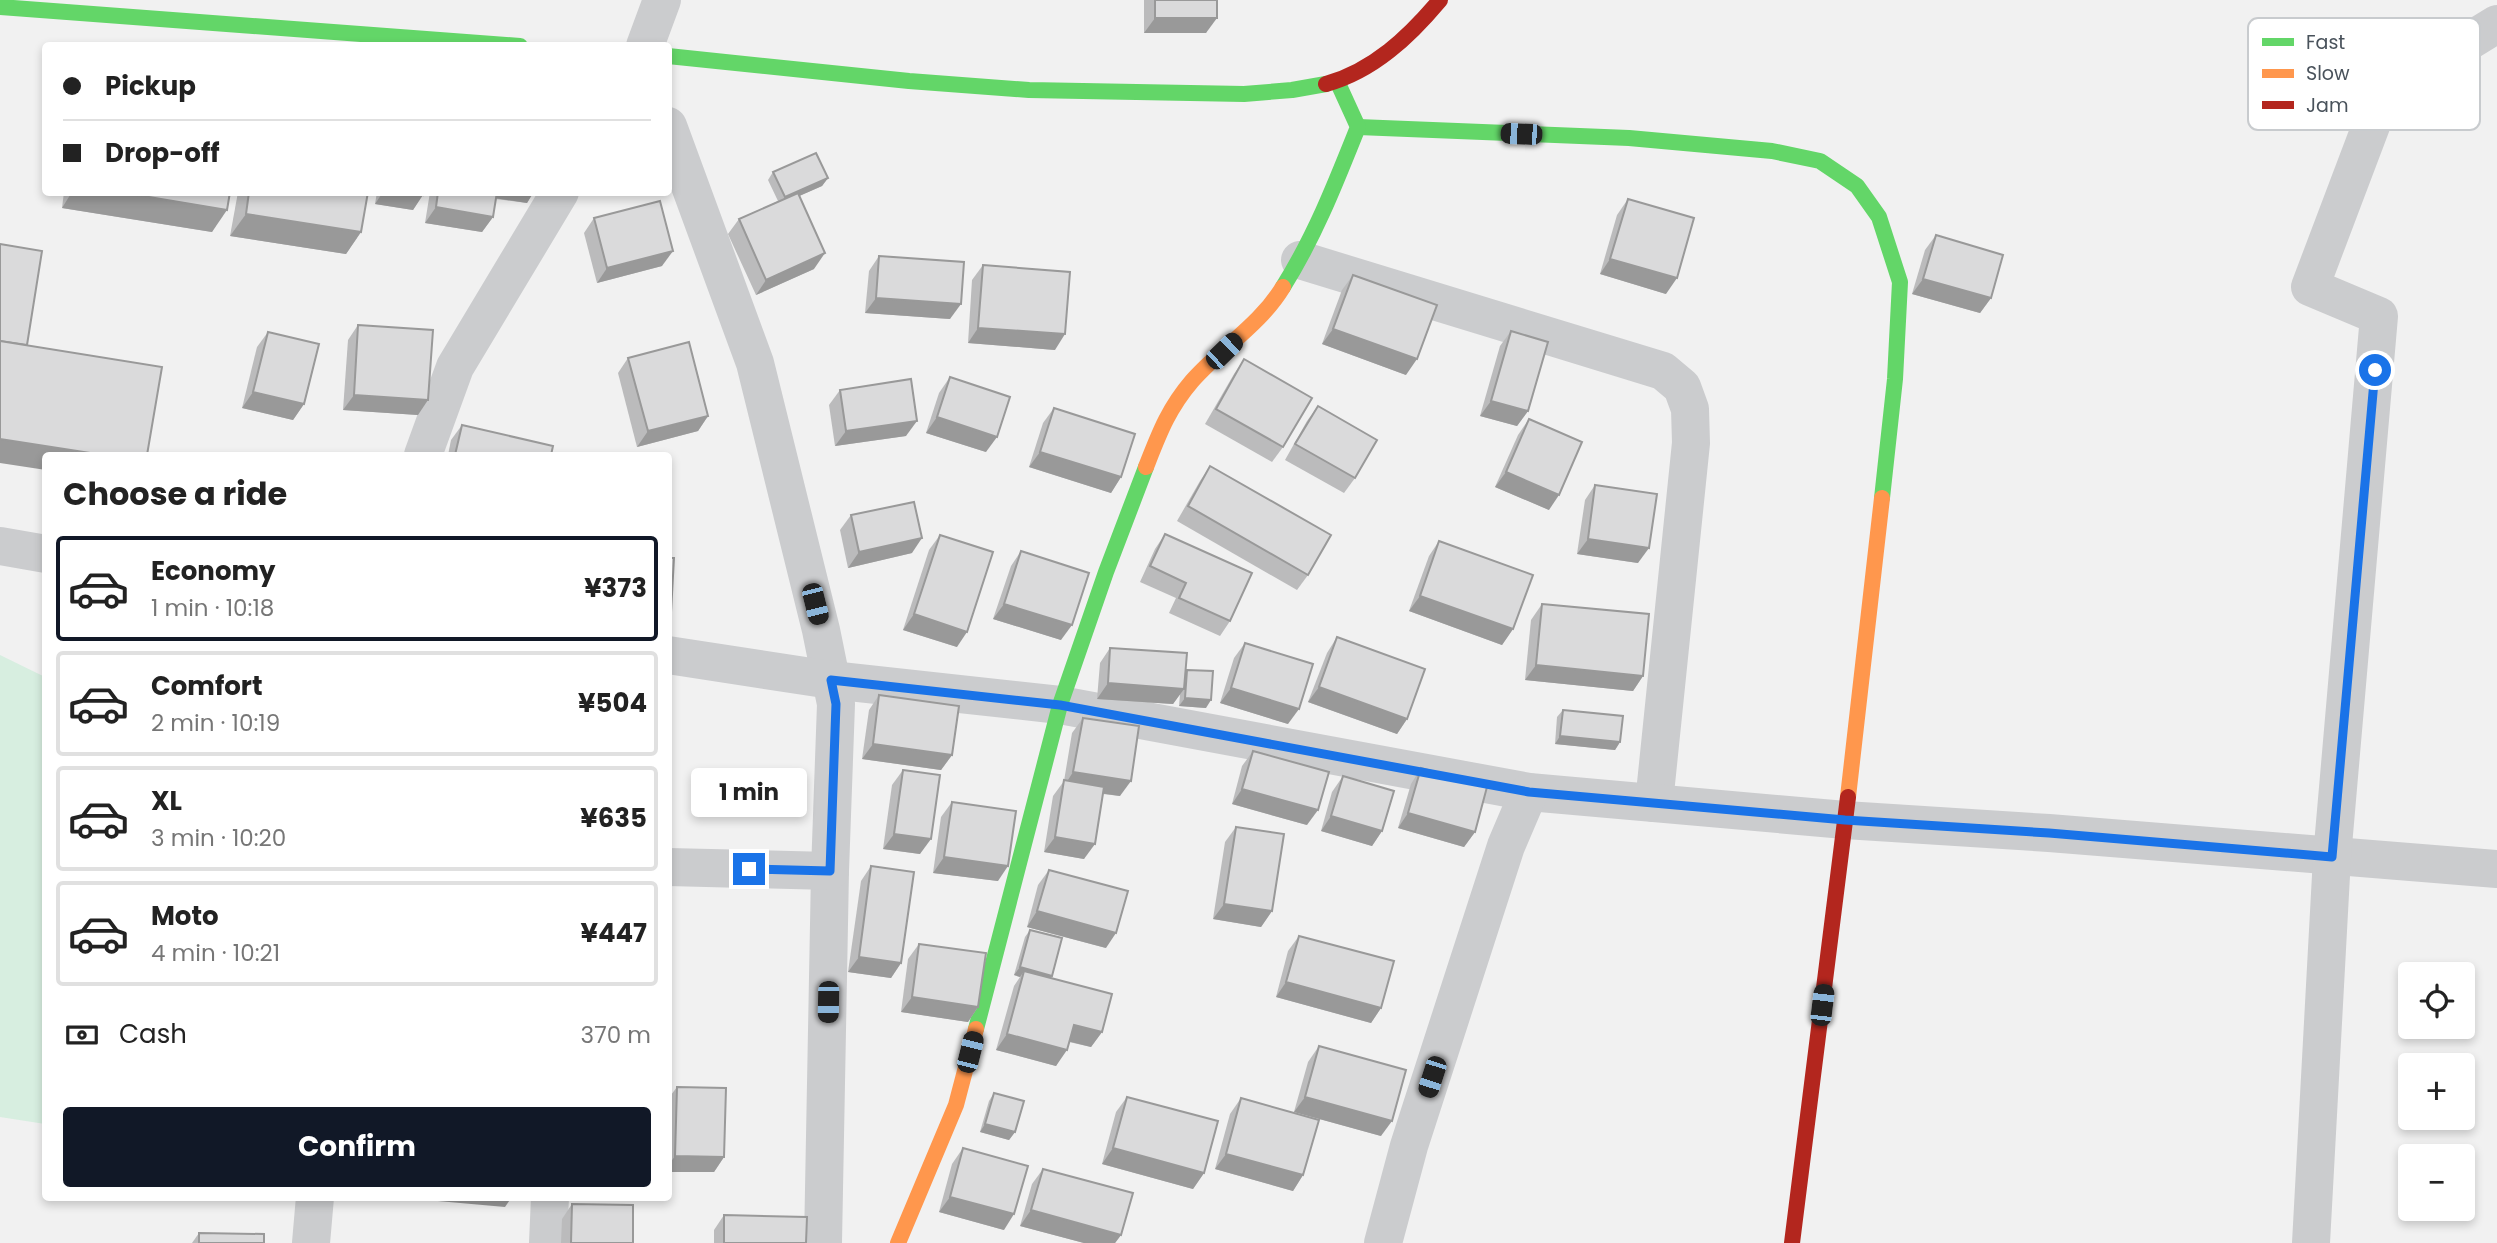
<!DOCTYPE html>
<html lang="en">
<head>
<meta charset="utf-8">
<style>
  body { margin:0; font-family:Poppins,sans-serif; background:#f2f2f2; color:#222; height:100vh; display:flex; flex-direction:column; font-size:26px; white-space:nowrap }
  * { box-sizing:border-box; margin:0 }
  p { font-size:23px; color:#767676 }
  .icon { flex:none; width:38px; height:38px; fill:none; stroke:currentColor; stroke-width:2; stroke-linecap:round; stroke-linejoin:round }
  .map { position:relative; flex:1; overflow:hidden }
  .side { position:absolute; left:42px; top:452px; width:630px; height:749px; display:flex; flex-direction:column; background:#fff; border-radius:7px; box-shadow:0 4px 10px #0003 }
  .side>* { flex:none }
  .guide { position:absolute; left:42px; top:42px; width:630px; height:154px; border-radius:7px; box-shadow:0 4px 10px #0003; display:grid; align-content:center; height:154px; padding:0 21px; background:#fff }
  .fabs { position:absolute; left:2398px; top:962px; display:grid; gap:14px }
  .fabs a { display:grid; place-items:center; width:77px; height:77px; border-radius:7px; background:#fff; box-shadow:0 4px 10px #0003; font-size:35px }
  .end { position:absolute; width:32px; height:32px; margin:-16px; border:9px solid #1a73e8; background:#fff; box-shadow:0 0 0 4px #fff }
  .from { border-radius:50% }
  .bubble { position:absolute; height:49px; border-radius:7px; background:#fff; box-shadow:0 4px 10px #0003; font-size:23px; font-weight:700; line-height:49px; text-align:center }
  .car { position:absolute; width:21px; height:42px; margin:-21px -10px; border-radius:9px; box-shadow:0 0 5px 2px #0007; background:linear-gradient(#222 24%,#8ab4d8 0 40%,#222 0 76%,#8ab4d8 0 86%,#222 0) }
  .guide b { display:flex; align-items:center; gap:24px; height:66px; font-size:26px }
  .guide b+b { border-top:2px solid #e0e0e0 }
  .guide i { width:18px; height:18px; background:#222 }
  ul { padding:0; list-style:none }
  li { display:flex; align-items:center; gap:21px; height:105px; margin:0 14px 10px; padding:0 7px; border:4px solid #e0e0e0; border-radius:7px }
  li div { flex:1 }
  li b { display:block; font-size:26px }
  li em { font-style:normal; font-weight:700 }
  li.selected { border-color:#111827 }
  li>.icon { width:63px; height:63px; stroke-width:1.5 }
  h2 { padding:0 21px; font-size:32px; line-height:84px }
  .pay { display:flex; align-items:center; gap:18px; height:77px; padding:0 21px; font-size:26px }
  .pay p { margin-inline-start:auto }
  .primary-button { display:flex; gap:14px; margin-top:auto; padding:14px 21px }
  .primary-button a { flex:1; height:80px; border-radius:7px; background:#111827; color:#fff; font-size:28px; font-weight:700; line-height:80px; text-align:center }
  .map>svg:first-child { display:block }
</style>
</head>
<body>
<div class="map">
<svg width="2497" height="1243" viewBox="0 0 2497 1243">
  <rect width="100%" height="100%" fill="#f1f1f1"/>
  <polygon fill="#d7eee0" points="0,655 45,677 45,1124 0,1117"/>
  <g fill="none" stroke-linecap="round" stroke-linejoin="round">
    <g stroke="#cbccce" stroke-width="38">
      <polyline points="645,46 662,0"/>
      <polyline points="668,126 755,363 821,630 836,704 830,871 823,1243"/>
      <polyline points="1300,260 1663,371 1682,387 1690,409 1691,443 1654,803"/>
      <polyline points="423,455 455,367 560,192"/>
      <polyline points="0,546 46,554"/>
      <polyline points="668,655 831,680 1060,705 1529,792 1845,820 2049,833 2497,869"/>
      <polyline points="668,867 830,871"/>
      <polyline points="311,1243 315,1197"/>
      <polyline points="548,1243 550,1197"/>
      <polyline points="1383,1243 1409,1146 1506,846 1529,792"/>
      <polyline points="2311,1243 2332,857 2379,316 2310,287 2383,94 2497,24"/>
    </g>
    <g stroke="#63d668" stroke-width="16">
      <polyline points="0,7 520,46"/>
      <polyline points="668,56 909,81 1029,90 1244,94 1292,90 1326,84"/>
      <polyline points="1358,127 1629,138 1772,151 1820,161 1857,186 1879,217 1900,282 1895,379 1882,498"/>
      <path d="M1283,287C1315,236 1336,182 1358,127L1337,81"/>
      <polyline points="976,1029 1060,705 1106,572 1146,467"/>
    </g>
    <g stroke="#ff974d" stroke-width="16">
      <path d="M1146,467C1159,434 1168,409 1192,381C1221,348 1260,325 1283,287"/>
      <polyline points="1848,797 1882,498"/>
      <polyline points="898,1243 956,1105 976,1029"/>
    </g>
    <g stroke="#b3261e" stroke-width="16">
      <path d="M1326,84C1373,71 1409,37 1440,0"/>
      <polyline points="1792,1243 1848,797"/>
    </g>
  </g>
  <g fill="#bbbbbc">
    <polygon points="1144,0 1217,0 1206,33 1144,33"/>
    <polygon points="773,172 828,178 822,186 799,196 814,269 756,295 728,234 739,219 778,201 768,180"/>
    <polygon points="64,192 230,192 212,232 62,208"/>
    <polygon points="238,192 368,192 361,232 346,254 230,236"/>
    <polygon points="377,192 424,192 413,210 375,204"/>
    <polygon points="430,192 533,192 527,203 496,199 493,217 482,232 425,223"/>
    <polygon points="1628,199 1666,294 1600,274 1617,215"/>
    <polygon points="594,218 662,266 597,283 584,233"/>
    <polygon points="1936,235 1991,298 1980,313 1912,294 1925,250"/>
    <polygon points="879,256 950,319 865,313 869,271"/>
    <polygon points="983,265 1055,350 968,343 972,280"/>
    <polygon points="1353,275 1406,375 1322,344 1342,290"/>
    <polygon points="358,325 418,415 343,410 348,340"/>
    <polygon points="1511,331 1528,411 1517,426 1480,416 1500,346"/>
    <polygon points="268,332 304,404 293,420 242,408 257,347"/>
    <polygon points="628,358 708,416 698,431 637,447 618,373"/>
    <polygon points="1244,359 1283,447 1272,462 1205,424 1234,374"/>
    <polygon points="950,377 986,452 926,433 939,393"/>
    <polygon points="840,390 906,436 835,446 829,405"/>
    <polygon points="1318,406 1355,478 1344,493 1285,460 1307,421"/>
    <polygon points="1054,408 1121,477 1111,493 1029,467 1043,423"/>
    <polygon points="1529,419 1549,510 1495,487 1518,435"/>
    <polygon points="462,425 551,455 448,455 451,440"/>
    <polygon points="1210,466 1308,575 1297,590 1177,521 1200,481"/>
    <polygon points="1595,485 1638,563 1577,554 1585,500"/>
    <polygon points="851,515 912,553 848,568 840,530"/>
    <polygon points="1165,534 1230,621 1220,636 1169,613 1176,598 1140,582 1155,549"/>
    <polygon points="940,535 957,647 903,630 929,550"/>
    <polygon points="1439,541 1513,629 1502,645 1409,611 1429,556"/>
    <polygon points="1021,551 1061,640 993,619 1011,566"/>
    <polygon points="1542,604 1643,676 1633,691 1525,680 1531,620"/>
    <polygon points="1337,637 1407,719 1397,734 1308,702 1327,653"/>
    <polygon points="1245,643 1288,724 1220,703 1234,658"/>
    <polygon points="1110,648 1185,672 1187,670 1206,708 1179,706 1180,694 1173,704 1097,699 1100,663"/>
    <polygon points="879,695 952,755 941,770 862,759 869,710"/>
    <polygon points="1563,710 1620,742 1615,750 1555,744 1557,717"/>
    <polygon points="1083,718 1120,796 1103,794 1084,859 1044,852 1053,796 1064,781 1072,733"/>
    <polygon points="1253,751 1307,825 1232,804 1242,766"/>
    <polygon points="1421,768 1475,832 1464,847 1398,828 1411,784"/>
    <polygon points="903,770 920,854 883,849 892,785"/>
    <polygon points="1343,776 1382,831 1372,846 1321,831 1332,792"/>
    <polygon points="952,802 998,881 933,873 941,817"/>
    <polygon points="1236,827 1272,911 1261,927 1213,919 1225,842"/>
    <polygon points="871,866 901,963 891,978 848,972 861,881"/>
    <polygon points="1049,870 1106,948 1027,927 1038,885"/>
    <polygon points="1030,930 1051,978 1102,1032 1091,1047 1069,1042 1056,1066 996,1050 1014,986 1020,977 1014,975 1025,937"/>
    <polygon points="1299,936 1381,1008 1371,1023 1276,997 1288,951"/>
    <polygon points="919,944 978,1007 968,1022 901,1012 908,959"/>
    <polygon points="1319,1046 1381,1136 1294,1112 1308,1062"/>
    <polygon points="677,1087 724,1157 714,1172 668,1172 668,1099"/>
    <polygon points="994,1093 1015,1132 1009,1140 980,1132 989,1101"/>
    <polygon points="1127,1097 1204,1173 1193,1189 1102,1164 1116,1112"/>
    <polygon points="1241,1098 1303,1175 1293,1191 1215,1169 1230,1114"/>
    <polygon points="963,1148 1004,1230 939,1212 952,1164"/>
    <polygon points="1043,1169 1121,1235 1115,1243 1084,1243 1020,1226 1032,1184"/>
    <polygon points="572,1204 633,1243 561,1243 562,1219"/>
    <polygon points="724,1215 806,1243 714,1243 714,1230"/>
    <polygon points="199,1233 264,1243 192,1243"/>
  </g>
  <g fill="#999">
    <polygon points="1155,18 1217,18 1206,33 1144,33"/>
    <polygon points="828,178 822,186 779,205 785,197"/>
    <polygon points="72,192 119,192 227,210 212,232 62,208"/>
    <polygon points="383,192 406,192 423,195 413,210 375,204"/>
    <polygon points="498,192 513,192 532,195 527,203 494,198"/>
    <polygon points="436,207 493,217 482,232 425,223"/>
    <polygon points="246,214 361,232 346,254 230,236"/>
    <polygon points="673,251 662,266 597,283 607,268"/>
    <polygon points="825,253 814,269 756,295 766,280"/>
    <polygon points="1610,259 1677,278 1666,294 1600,274"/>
    <polygon points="1923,279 1991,298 1980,313 1912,294"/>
    <polygon points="876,298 961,304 950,319 865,313"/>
    <polygon points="978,328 1065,334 1055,350 968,343"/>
    <polygon points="1333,329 1417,359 1406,375 1322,344"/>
    <polygon points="253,392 304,404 293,420 242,408"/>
    <polygon points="354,395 428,400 418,415 343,410"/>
    <polygon points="1491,401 1528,411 1517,426 1480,416"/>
    <polygon points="708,416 698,431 637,447 648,431"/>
    <polygon points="937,417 997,437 986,452 926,433"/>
    <polygon points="917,421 906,436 835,446 846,431"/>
    <polygon points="0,439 103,455 46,455 46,470 0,463"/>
    <polygon points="1040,452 1121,477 1111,493 1029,467"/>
    <polygon points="1506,472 1559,495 1549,510 1495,487"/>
    <polygon points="922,538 912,553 848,568 859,552"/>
    <polygon points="1588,539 1649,548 1638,563 1577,554"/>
    <polygon points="1420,596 1513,629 1502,645 1409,611"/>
    <polygon points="1004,604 1072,625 1061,640 993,619"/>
    <polygon points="914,614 967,632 957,647 903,630"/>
    <polygon points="1536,665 1643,676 1633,691 1525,680"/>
    <polygon points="1108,683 1184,689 1173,704 1097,699"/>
    <polygon points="1319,687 1407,719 1397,734 1308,702"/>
    <polygon points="1231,688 1299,709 1288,724 1220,703"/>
    <polygon points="1185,698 1211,700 1206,708 1179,706"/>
    <polygon points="1560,736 1620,742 1615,750 1555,744"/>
    <polygon points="873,744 952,755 941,770 862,759"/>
    <polygon points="1073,772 1131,781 1120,796 1063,788"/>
    <polygon points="1242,789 1318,810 1307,825 1232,804"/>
    <polygon points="1408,813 1475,832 1464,847 1398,828"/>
    <polygon points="1331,816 1382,831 1372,846 1321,831"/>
    <polygon points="894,834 931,839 920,854 883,849"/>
    <polygon points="1055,837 1095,844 1084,859 1044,852"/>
    <polygon points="944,857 1008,866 998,881 933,873"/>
    <polygon points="1224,904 1272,911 1261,927 1213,919"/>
    <polygon points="1037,911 1116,933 1106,948 1027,927"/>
    <polygon points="859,957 901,963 891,978 848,972"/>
    <polygon points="1020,967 1052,976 1047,984 1024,971 1020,977 1014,975"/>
    <polygon points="1286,982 1381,1008 1371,1023 1276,997"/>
    <polygon points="912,997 978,1007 968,1022 901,1012"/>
    <polygon points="1074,1025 1102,1032 1091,1047 1063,1040"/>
    <polygon points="1007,1034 1067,1050 1056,1066 996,1050"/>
    <polygon points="1305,1097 1392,1121 1381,1136 1294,1112"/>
    <polygon points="985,1124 1015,1132 1009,1140 980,1132"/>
    <polygon points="1113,1148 1204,1173 1193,1189 1102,1164"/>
    <polygon points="1226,1154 1303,1175 1293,1191 1215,1169"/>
    <polygon points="675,1156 724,1157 714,1172 668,1172 668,1166"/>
    <polygon points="393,1197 512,1197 505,1207"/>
    <polygon points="950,1197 1014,1214 1004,1230 939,1212"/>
    <polygon points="1031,1210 1121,1235 1115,1243 1084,1243 1020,1226"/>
  </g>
  <g fill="#dadadb" stroke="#999" stroke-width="2">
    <rect x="1155" y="0" width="62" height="18"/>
    <polygon points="816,153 828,178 785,197 773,172"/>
    <polygon points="119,192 230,192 227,210"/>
    <polygon points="249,192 368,192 361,232 246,214"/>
    <polygon points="406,192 424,192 423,195"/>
    <polygon points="438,192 497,192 493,217 436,207"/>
    <polygon points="513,192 533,192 532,195"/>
    <polygon points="798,193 825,253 766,280 739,219"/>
    <polygon points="1628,199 1694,218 1677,278 1610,259"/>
    <polygon points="660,201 673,251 607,268 594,218"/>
    <polygon points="1936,235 2003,255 1991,298 1923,279"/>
    <polygon points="0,244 42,251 27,345 0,341"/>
    <polygon points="879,256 964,262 961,304 876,298"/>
    <polygon points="983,265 1070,272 1065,334 978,328"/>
    <polygon points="1353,275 1437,305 1417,359 1333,329"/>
    <polygon points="358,325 433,330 428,400 354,395"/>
    <polygon points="1511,331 1548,342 1528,411 1491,401"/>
    <polygon points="268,332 319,344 304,404 253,392"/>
    <polygon points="0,341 162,367 147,455 103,455 0,439"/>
    <polygon points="689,342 708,416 648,431 628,358"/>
    <polygon points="1244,359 1312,398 1283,447 1216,409"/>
    <polygon points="950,377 1010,397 997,437 937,417"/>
    <polygon points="911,379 917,421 846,431 840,390"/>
    <polygon points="1318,406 1377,440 1355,478 1295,444"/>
    <polygon points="1054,408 1135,434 1121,477 1040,452"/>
    <polygon points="1529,419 1582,442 1559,495 1506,472"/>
    <polygon points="462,425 553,446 551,455 455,455"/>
    <polygon points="1210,466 1331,535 1308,575 1188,506"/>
    <polygon points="1595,485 1657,494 1649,548 1588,539"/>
    <polygon points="914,502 922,538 859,552 851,515"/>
    <polygon points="1165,534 1252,573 1230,621 1179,598 1186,583 1150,566"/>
    <polygon points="940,535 993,552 967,632 914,614"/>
    <polygon points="1439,541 1533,575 1513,629 1420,596"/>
    <polygon points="1021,551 1089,573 1072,625 1004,604"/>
    <polygon points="668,558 674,558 671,612 668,612"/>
    <polygon points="1542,604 1649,614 1643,676 1536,665"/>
    <polygon points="1337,637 1425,669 1407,719 1319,687"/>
    <polygon points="1245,643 1313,664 1299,709 1231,688"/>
    <polygon points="1110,648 1187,653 1184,689 1108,683"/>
    <polygon points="1187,670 1213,671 1211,700 1185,698"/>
    <polygon points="879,695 959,706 952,755 873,744"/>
    <polygon points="1563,710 1623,716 1620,742 1560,736"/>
    <polygon points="1083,718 1139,726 1131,781 1073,772"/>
    <polygon points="1253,751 1329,772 1318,810 1242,789"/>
    <polygon points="1421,768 1487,787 1475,832 1408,813"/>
    <polygon points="903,770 940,775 931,839 894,834"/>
    <polygon points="1343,776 1394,791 1382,831 1331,816"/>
    <polygon points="1064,780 1104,787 1095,844 1055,837"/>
    <polygon points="952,802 1016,811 1008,866 944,857"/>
    <polygon points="1236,827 1284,834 1272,911 1224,904"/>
    <polygon points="871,866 914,872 901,963 859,957"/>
    <polygon points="1049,870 1128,891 1116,933 1037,911"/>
    <polygon points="1030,930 1062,938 1052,976 1020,967"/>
    <polygon points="1299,936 1394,961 1381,1008 1286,982"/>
    <polygon points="919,944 986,953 978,1007 912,997"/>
    <polygon points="1024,971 1112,994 1102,1032 1074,1025 1067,1050 1007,1034"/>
    <polygon points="1319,1046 1406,1070 1392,1121 1305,1097"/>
    <polygon points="677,1087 726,1088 724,1157 675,1156"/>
    <polygon points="994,1093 1024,1101 1015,1132 985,1124"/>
    <polygon points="1127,1097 1218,1121 1204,1173 1113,1148"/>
    <polygon points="1241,1098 1319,1120 1303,1175 1226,1154"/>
    <polygon points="963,1148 1028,1166 1014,1214 950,1197"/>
    <polygon points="1043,1169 1133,1193 1121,1235 1031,1210"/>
    <polygon points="572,1204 633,1205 633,1243 571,1243"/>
    <polygon points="724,1215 807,1217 806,1243 724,1243"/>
    <polygon points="199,1233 264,1234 264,1243 199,1243"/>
  </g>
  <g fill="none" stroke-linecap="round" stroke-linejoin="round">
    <polyline stroke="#1a73e8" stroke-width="9" points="749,869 830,871 836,704 831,680 1060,705 1529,792 1845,820 2049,833 2332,857 2375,370"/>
  </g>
  <rect x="2248" y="18" width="232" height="112" rx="10" fill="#fff" stroke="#c8cbce" stroke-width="2"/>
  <rect x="2262" y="38" width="32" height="8" fill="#63d668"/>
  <rect x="2262" y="69" width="32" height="9" fill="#ff974d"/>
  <rect x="2262" y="101" width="32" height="8" fill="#b3261e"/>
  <g font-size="19" fill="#49525b">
    <text x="2306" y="49">Fast</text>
    <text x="2306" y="80">Slow</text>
    <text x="2306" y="112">Jam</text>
  </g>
</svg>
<div class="fabs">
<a><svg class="icon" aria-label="locate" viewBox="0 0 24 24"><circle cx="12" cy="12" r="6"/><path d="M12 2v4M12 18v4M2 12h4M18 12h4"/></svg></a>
<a>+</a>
<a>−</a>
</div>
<i class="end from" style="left:2375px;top:370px"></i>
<i class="end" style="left:749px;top:869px"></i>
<div class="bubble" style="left:691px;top:768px;width:116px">1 min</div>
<i class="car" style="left:1521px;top:134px;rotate:272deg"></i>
<i class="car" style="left:1224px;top:351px;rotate:46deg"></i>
<i class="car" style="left:815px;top:604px;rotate:166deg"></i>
<i class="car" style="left:828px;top:1002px;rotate:181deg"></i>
<i class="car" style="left:1822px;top:1005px;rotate:7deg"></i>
<i class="car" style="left:970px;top:1052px;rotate:14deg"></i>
<i class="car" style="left:1432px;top:1077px;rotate:198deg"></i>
<div class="guide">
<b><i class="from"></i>Pickup</b>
<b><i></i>Drop-off</b>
</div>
<section class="side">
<h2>Choose a ride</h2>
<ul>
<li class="selected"><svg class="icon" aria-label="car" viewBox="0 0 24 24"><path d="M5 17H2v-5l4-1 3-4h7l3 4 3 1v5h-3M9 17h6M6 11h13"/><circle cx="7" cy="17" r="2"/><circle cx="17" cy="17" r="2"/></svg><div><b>Economy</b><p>1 min · 10:18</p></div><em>¥373</em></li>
<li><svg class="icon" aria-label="car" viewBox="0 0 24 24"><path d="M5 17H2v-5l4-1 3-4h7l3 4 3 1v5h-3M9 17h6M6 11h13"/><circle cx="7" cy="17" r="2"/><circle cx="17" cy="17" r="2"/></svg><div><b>Comfort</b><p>2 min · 10:19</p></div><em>¥504</em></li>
<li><svg class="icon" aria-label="car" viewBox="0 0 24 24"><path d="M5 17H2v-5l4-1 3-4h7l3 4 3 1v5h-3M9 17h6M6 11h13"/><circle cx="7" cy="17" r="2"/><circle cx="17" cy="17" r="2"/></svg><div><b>XL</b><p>3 min · 10:20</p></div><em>¥635</em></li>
<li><svg class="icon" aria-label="car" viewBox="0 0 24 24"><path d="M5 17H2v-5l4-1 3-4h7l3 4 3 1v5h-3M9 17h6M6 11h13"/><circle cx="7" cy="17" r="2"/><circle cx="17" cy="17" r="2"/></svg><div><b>Moto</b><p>4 min · 10:21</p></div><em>¥447</em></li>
</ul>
<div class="pay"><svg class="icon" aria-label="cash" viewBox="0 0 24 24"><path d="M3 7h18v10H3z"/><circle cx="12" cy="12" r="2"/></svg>Cash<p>370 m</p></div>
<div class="primary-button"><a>Confirm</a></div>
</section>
</div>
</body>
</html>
